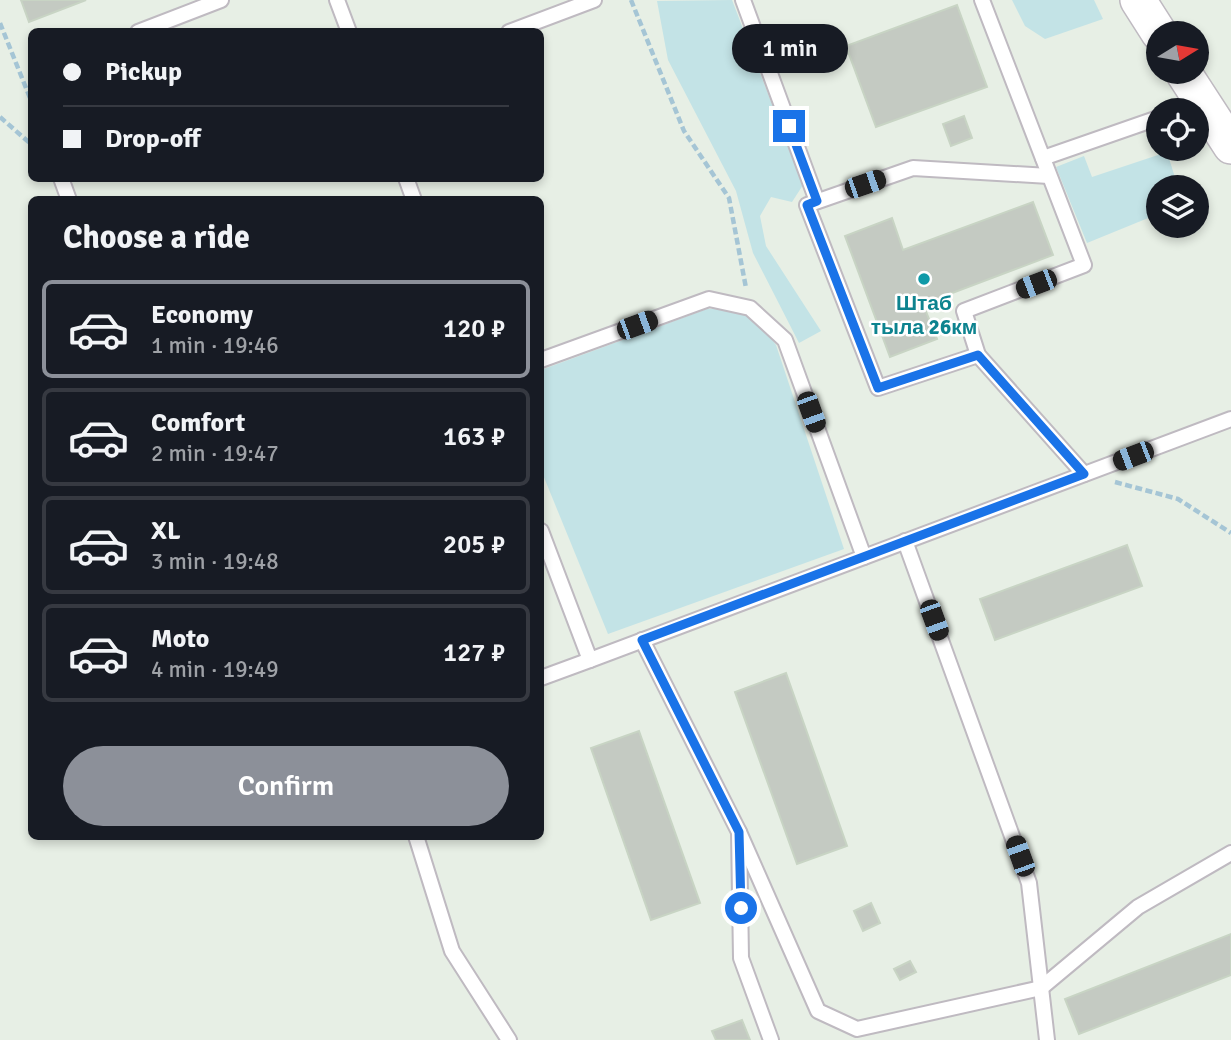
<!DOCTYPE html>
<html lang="en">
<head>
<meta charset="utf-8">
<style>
  body { margin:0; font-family:Signika,sans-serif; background:#20242c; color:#f1f3f6; height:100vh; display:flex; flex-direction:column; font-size:26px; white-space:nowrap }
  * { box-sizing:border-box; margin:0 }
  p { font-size:23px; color:#9ea1a6 }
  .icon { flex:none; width:38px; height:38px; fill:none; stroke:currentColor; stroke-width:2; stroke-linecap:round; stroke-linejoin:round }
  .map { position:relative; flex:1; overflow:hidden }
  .side { position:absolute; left:28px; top:196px; width:516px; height:644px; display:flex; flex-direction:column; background:#171b24; border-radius:10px; box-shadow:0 4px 10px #0003 }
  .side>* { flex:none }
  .top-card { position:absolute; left:28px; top:28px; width:516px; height:154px; border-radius:10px; box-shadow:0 4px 10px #0003; display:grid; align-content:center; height:154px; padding:0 35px; background:#171b24 }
  .needle { width:46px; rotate:79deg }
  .buttons { position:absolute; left:1146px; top:21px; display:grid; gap:14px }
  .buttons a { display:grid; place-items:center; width:63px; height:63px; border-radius:50%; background:#171b24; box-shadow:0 4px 10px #0003; font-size:35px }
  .end { position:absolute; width:32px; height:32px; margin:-16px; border:9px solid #1a73e8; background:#fff; box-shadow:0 0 0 4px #fff }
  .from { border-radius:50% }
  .bubble { position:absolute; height:49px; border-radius:24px; background:#171b24; box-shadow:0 4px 10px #0003; font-size:23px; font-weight:600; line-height:49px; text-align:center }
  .car { position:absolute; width:21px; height:42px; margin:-21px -10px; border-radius:9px; box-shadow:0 0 5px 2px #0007; background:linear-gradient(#222 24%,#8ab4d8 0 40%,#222 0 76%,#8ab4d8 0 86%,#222 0) }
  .top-card b { display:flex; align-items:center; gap:24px; height:66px; font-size:26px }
  .top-card b+b { border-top:2px solid #363941 }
  .top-card i { width:18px; height:18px; background:#f1f3f6 }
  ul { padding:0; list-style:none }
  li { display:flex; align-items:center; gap:21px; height:98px; margin:0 14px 10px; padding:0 21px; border:4px solid #363941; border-radius:10px }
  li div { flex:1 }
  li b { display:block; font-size:26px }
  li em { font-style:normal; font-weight:600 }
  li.current { border-color:#8c9099 }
  li>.icon { width:63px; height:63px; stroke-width:1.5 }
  h2 { padding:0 35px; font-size:32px; line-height:84px }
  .primary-button { display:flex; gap:14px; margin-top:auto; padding:14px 35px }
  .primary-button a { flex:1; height:80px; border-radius:42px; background:#8c9099; color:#fff; font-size:28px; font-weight:600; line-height:80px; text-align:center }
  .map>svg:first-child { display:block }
</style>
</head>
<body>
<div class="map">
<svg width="1231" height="1040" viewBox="0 0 1231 1040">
  <rect width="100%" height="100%" fill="#e7efe5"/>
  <g fill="#c3e3e6">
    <polygon points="732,0 803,185 792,202 771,197 760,216 766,246 821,331 799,343 753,253 736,191 668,60 657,1"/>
    <polygon points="1012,0 1094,0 1103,19 1045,39 1025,26"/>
    <polygon points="1167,152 1178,187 1158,187 1158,214 1087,243 1056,167 1084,156 1092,177"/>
    <polygon points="707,309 736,309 759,323 776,345 844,549 608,634 541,470 541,370"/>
  </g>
  <g fill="#c4cac2" stroke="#c8d4c4" stroke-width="2">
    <polygon points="21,0 86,0 29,22"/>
    <polygon points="957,5 987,87 876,127 846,46"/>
    <polygon points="964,116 972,138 951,146 943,124"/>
    <polygon points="1033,202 1053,255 923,304 937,339 890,357 845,236 892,218 903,250"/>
    <polygon points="1127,545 1142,586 995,640 980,599"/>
    <polygon points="786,673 847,846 797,864 735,692"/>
    <polygon points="639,731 700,903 651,920 591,748"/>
    <polygon points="871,903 880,923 863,931 854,911"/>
    <polygon points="1231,934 1231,975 1079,1034 1065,999"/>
    <polygon points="910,961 916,972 900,980 894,969"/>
    <polygon points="742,1020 750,1040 716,1040 712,1031"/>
  </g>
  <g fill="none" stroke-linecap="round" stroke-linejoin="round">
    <g stroke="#bfbac1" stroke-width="18">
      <g id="service">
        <polyline points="337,0 349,32"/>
        <polyline points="743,0 817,201"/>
        <polyline points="138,32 221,0"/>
        <polyline points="509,32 594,0"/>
        <polyline points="1043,158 1158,118"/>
        <polyline points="1049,176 913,168 807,205 878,388 978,355 1084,474"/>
        <polyline points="61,178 69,200"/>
        <polyline points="406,178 414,200"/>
        <polyline points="978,355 964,311 1084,265 982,0"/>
        <polyline points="541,360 709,299 750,308 785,340 864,557"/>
        <polyline points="541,531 590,660 1231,419"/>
        <polyline points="905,541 1029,883 1047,1040"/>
        <polyline points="642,640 739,832 741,958 771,1040"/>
        <polyline points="541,678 590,660"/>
        <polyline points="739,832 818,1011 857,1029 1041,988 1138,907 1231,853"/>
        <polyline points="416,836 452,951 509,1040"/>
      </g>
    </g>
    <g stroke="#bfbac1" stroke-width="38">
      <g id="tertiary">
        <polyline points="1138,0 1159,33"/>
        <polyline points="1183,72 1231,146"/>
      </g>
    </g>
    <g stroke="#a5c5d5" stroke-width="4.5" stroke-dasharray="7 3.5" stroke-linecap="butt">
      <polyline points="631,0 684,131 729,198 746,288"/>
      <polyline points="0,23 32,103"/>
      <polyline points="0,117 32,145"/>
      <polyline points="1115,482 1178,499 1231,533"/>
    </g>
    <use href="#service" stroke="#fff" stroke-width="14"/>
    <use href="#tertiary" stroke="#fff" stroke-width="35"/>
  </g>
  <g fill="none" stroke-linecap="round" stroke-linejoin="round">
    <polyline stroke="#1a73e8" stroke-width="9" points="741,908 739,832 642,640 1084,474 978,355 878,388 807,205 817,201 789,126"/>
  </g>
  <circle fill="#0f9aa8" stroke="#fff" stroke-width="2.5" cx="924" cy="279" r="7"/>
  <g text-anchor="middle" stroke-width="5" stroke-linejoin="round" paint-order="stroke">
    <g font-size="21" font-weight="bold" fill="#0d838f" stroke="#fff">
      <text x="924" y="310">Штаб<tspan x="924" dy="24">тыла 26км</tspan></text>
    </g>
  </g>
</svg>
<div class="buttons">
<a><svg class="needle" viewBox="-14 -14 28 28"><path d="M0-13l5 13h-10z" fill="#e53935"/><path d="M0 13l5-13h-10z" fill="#9ea1a6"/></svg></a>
<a><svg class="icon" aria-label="locate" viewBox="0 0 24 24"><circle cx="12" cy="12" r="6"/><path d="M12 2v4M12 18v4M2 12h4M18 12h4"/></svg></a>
<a><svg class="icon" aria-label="layers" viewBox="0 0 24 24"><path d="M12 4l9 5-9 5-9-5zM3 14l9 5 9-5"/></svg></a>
</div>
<i class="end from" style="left:741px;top:908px"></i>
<i class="end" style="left:789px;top:126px"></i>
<div class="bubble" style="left:732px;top:24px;width:116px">1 min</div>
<i class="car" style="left:865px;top:184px;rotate:71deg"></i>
<i class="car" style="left:1036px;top:284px;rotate:249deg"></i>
<i class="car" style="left:637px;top:325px;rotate:70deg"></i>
<i class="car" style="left:811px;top:412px;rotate:160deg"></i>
<i class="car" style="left:1133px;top:456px;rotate:249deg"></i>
<i class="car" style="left:934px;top:620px;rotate:160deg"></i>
<i class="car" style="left:1020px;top:856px;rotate:340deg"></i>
<div class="top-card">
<b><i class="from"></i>Pickup</b>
<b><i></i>Drop-off</b>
</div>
<section class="side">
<h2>Choose a ride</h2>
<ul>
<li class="current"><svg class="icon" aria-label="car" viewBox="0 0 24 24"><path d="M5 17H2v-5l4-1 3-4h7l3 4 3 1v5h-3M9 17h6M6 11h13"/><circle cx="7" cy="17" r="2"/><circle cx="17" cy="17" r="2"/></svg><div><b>Economy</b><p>1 min · 19:46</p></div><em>120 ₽</em></li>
<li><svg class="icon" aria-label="car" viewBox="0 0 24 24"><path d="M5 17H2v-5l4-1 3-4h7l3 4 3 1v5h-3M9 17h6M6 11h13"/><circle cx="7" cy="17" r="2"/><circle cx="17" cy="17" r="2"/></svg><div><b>Comfort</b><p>2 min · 19:47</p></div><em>163 ₽</em></li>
<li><svg class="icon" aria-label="car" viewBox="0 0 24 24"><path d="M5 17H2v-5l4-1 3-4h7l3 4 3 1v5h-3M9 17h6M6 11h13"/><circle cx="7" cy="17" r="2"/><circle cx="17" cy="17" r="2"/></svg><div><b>XL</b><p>3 min · 19:48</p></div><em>205 ₽</em></li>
<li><svg class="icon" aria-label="car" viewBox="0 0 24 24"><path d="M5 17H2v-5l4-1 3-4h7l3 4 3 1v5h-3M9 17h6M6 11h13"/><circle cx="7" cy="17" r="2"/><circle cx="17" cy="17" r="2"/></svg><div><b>Moto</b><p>4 min · 19:49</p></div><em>127 ₽</em></li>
</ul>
<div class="primary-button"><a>Confirm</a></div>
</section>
</div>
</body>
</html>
